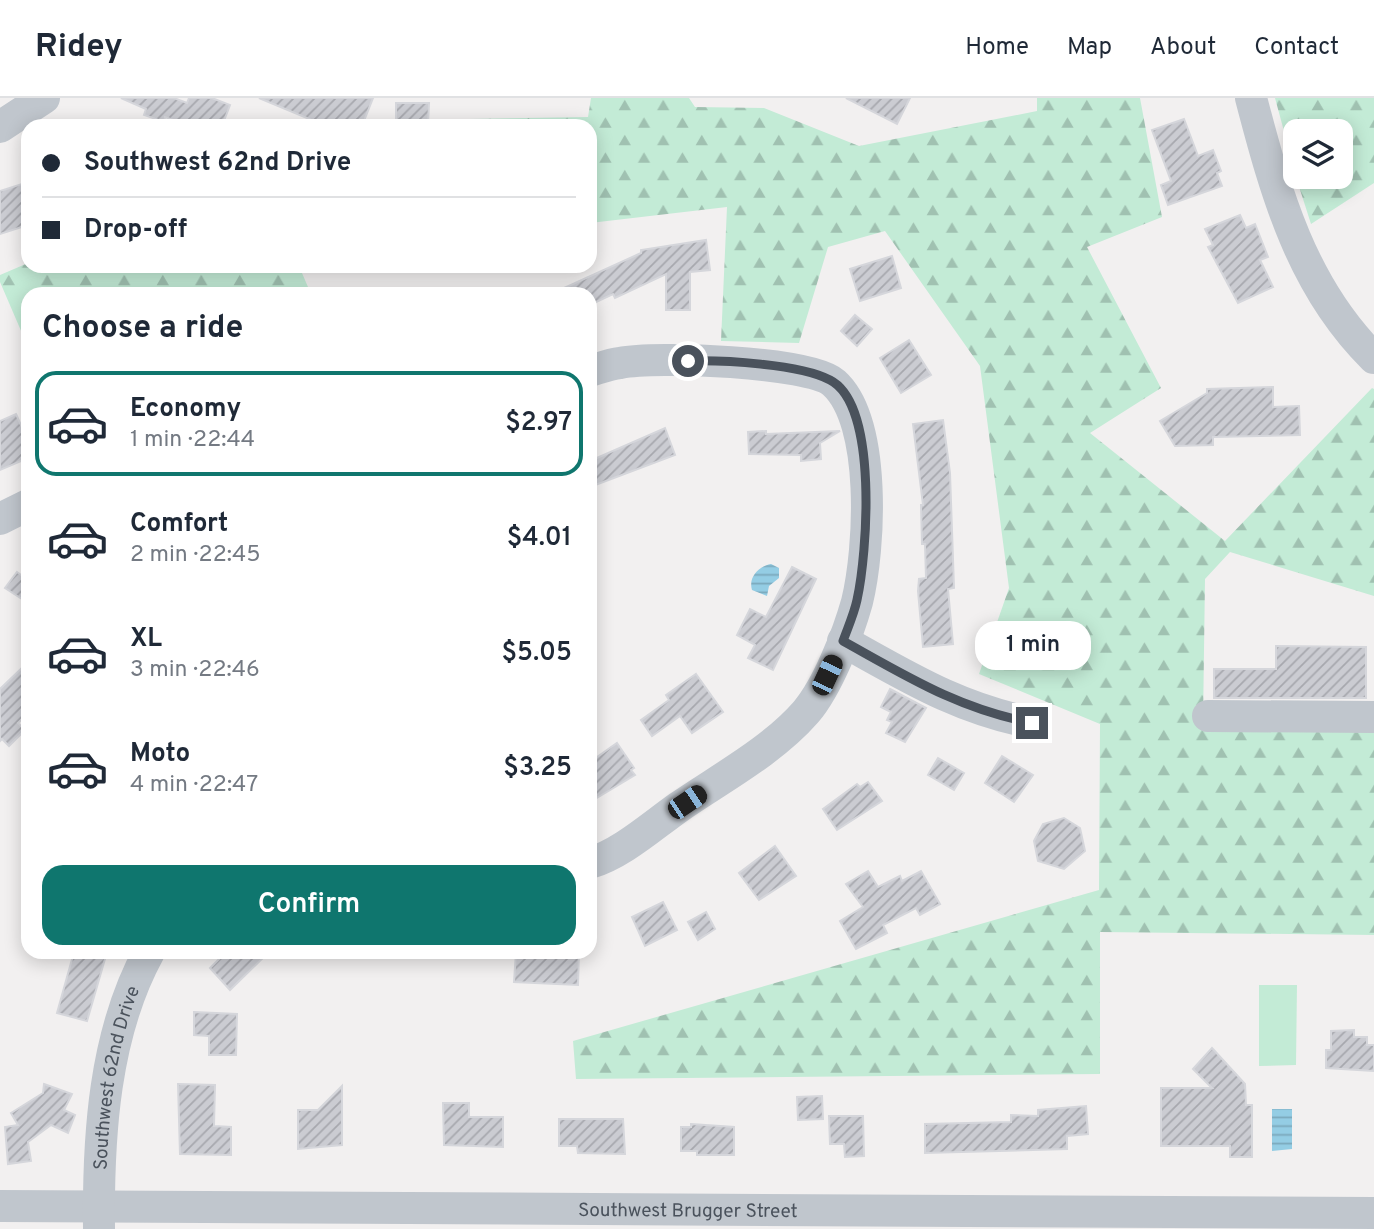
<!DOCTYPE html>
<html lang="en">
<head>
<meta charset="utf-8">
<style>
  body { margin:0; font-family:Overpass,sans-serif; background:#f6f6f7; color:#1f2937; height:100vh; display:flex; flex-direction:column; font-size:26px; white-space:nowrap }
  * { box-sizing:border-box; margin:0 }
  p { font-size:23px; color:#747a83 }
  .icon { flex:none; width:38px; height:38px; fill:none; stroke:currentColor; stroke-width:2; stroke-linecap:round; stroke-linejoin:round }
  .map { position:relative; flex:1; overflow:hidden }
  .side { position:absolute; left:21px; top:189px; width:576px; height:672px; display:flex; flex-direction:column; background:#fff; border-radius:21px; box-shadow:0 4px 18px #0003 }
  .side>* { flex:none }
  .hud { position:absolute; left:21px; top:21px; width:576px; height:154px; border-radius:21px; box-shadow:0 4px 18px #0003; display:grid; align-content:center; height:154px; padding:0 21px; background:#fff }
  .fabs { position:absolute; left:1283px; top:21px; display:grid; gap:14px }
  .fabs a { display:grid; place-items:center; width:70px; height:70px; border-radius:14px; background:#fff; box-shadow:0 4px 18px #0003; font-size:35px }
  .end { position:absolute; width:32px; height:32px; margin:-16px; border:9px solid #4a525c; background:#fff; box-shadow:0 0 0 4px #fff }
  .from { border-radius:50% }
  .bubble { position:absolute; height:49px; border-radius:21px; background:#fff; box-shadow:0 4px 18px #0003; font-size:23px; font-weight:600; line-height:49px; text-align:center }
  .car { position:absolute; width:21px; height:42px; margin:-21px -10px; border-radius:9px; box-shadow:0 0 5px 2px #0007; background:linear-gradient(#222 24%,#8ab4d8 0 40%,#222 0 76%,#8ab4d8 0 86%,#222 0) }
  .hud b { display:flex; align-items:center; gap:24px; height:66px; font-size:26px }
  .hud b+b { border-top:2px solid #e0e1e3 }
  .hud i { width:18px; height:18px; background:#1f2937 }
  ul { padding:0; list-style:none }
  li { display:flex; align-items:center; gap:21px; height:105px; margin:0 14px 10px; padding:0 7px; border:4px solid transparent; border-radius:21px }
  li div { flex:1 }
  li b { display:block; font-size:26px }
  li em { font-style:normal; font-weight:600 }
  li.current { border-color:#0f766e }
  li>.icon { width:63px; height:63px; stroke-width:1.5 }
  h2 { padding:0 21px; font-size:32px; line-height:84px }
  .primary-button { display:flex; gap:14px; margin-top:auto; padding:14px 21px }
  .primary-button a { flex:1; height:80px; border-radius:21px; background:#0f766e; color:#fff; font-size:28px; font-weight:600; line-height:80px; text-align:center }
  header { display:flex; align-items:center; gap:42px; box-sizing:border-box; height:98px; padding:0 35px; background:#fff; border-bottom:2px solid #e0e1e3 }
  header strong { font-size:33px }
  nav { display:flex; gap:38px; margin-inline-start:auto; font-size:24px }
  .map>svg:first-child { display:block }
</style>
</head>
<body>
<header>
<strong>Ridey</strong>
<nav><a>Home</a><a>Map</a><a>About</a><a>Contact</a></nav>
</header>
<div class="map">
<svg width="1374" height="1131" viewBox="0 0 1374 1131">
  <defs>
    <pattern id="forest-firs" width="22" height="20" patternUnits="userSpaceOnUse" patternTransform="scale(1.75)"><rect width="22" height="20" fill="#c3ebd6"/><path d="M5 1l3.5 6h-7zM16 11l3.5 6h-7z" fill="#a0c1b1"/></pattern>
    <pattern id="water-rules" width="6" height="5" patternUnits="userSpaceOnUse" patternTransform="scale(1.75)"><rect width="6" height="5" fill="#94cde4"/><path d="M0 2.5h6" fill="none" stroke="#7ba9bc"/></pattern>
    <pattern id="building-hatch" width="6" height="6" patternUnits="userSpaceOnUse" patternTransform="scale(1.75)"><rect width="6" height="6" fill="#cbccd2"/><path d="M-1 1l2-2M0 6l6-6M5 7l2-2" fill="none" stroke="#a7a8ae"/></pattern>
  </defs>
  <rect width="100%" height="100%" fill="#f2f0f0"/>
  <g fill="url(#forest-firs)">
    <polygon points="591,0 689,0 695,9 764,10 859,48 1037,13 1037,0 1140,0 1162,119 1087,149 1161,290 1090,335 1225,443 1372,290 1374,291 1374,498 1230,454 1205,481 1203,625 1374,628 1374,837 1100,834 1100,976 576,981 573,943 1099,792 1100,626 979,576 1009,490 980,268 885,133 828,149 799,245 721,243 727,109 590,125 590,28 468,28 469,21 588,19"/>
    <polygon points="1275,0 1374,0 1374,85 1311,126 1296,79 1340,79 1340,33 1295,33 1295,74"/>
    <polygon points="28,165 28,168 299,168 311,196 28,196 28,249 0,184 0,177"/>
  </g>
  <polygon fill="#c3ebd6" points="1259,887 1297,887 1296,967 1259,968"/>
  <g fill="url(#water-rules)">
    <path d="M771,466L779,470V480L769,488L767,498L752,492C748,479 759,468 771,466Z"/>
    <polygon points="1272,1011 1292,1011 1292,1051 1272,1053"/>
  </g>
  <g fill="url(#building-hatch)" stroke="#d5d6db" stroke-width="2">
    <polygon points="121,0 174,0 187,5 189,0 212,0 230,7 222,28 191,28 165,19 164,24 144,17 146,11"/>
    <polygon points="259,0 373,0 362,28 326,28"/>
    <polygon points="846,0 910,0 897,26"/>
    <polygon points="396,5 429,5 428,28 396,28"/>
    <polygon points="1184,21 1198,58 1213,52 1221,73 1217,75 1222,88 1168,107 1161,87 1171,83 1152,32"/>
    <polygon points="28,84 28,127 0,136 0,93"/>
    <polygon points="1240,117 1246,130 1255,126 1268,159 1260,162 1273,189 1238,205 1208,149 1213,147 1205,131"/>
    <polygon points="706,142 710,172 690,174 690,212 666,212 666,176 615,200 613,196 590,207 590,196 551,196 641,155 641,152"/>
    <polygon points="892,158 901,190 860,203 850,171"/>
    <polygon points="855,217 872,231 857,248 841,233"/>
    <polygon points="909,242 931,277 901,295 880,260"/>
    <polygon points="1273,289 1273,309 1299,308 1300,337 1213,339 1213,347 1175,348 1160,323 1207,295 1207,291"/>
    <polygon points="16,316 28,343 28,360 0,372 0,323"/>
    <polygon points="943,322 950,375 954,490 948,491 953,546 923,549 918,493 919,481 926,480 925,446 922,446 921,407 923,407 913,326"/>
    <polygon points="665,330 675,357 590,389 590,363"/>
    <polygon points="766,333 766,336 840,333 820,345 821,361 801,363 801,357 749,356 748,334"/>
    <polygon points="792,469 816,481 773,572 748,560 755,547 737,537 750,511 766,519"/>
    <polygon points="17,474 28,482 28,505 5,490"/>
    <polygon points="1276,548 1366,549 1366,600 1214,600 1214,571 1276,571"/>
    <polygon points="28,564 28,615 18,625 25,632 9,648 2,641 0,643 0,591"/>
    <polygon points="696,576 723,614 692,635 680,618 652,638 641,622 669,602 666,597"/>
    <polygon points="890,591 926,610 905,644 886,635 892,624 887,622 891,614 881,609"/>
    <polygon points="617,645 634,670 631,672 635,677 590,704 590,664"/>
    <polygon points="1002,658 1033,677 1014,704 985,685"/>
    <polygon points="938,660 964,675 954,692 928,677"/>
    <polygon points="868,684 882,703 837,732 823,711 857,686 860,689"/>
    <polygon points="1064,720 1080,730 1085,753 1064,771 1038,763 1034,743 1043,726"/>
    <polygon points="775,748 796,778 759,802 739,775"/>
    <polygon points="868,773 878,789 900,778 902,783 921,773 940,806 920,817 916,810 883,827 887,835 856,851 840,823 863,809 846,786"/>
    <polygon points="663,804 677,832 645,848 632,819"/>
    <polygon points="706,814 715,831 698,842 688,824"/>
    <polygon points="74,854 107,854 87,923 57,915"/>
    <polygon points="226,854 269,854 230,892 210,870"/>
    <polygon points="516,854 579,854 578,887 514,884"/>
    <polygon points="194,914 237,916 236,957 209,957 209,938 194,937"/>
    <polygon points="1354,932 1354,939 1367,939 1367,947 1374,947 1374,973 1326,970 1326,952 1331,952 1331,933"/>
    <polygon points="1212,950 1245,986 1246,1007 1252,1007 1252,1059 1230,1059 1230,1048 1161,1048 1161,990 1212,990 1193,971"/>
    <polygon points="44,986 72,996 64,1012 75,1017 68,1035 51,1027 28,1044 31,1063 8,1066 5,1029 18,1027 11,1015 43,995"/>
    <polygon points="178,986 215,987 214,1028 231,1029 231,1057 180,1056"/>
    <polygon points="342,988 342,1047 298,1051 298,1012 318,1012"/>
    <polygon points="822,998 823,1021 798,1022 797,999"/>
    <polygon points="443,1005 469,1005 469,1019 503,1019 503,1049 444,1047"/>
    <polygon points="1086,1008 1088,1036 1067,1038 1067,1051 925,1055 925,1026 1011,1024 1011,1017 1038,1018 1038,1012"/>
    <polygon points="829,1018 863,1018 864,1058 845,1059 844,1046 830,1046"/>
    <polygon points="559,1021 623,1021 625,1056 578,1055 577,1048 559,1048"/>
    <polygon points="691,1026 734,1029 734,1057 697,1057 697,1053 681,1053 681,1029 691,1029"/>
  </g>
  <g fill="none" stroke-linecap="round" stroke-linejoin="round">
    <g stroke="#c0c6cd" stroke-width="32">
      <path d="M1251,0C1276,96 1302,189 1374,260"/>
      <polyline points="0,29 44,0"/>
      <path d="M590,273C600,270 610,266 620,265C655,258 810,263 834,285C877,324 870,451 857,504C848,536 828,588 806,614C772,653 721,680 679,709C652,728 621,756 590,765"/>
      <polyline points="0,421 28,407"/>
      <path d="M843,543C908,579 957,610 1032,625"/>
      <polyline points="1208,618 1374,619"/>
      <path id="s1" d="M0,1108L1374,1115"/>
      <path id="s2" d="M99,1130C98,1038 104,936 149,854"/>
    </g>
  </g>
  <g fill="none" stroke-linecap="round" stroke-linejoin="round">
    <path stroke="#4a525c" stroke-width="9" d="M688,263C723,262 800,266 830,282C879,307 867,457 857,502C854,516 848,529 843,543C908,579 957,610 1032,625"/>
  </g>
  <g text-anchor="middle" stroke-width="5" stroke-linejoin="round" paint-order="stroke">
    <g font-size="19" fill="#4a525c" stroke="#fff">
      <text dy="7" stroke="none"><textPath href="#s2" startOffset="152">Southwest 62nd Drive</textPath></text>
      <text dy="7" stroke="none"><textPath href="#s1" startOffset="688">Southwest Brugger Street</textPath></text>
    </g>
  </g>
</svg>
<div class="fabs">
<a><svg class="icon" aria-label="layers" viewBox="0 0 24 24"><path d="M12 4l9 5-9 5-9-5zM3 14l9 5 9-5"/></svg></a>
</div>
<i class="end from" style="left:688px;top:263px"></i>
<i class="end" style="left:1032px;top:625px"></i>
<div class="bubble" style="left:975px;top:523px;width:116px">1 min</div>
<i class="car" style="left:827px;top:577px;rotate:25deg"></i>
<i class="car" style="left:687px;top:704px;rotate:56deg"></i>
<div class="hud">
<b><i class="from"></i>Southwest 62nd Drive</b>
<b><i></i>Drop-off</b>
</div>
<section class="side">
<h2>Choose a ride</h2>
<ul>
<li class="current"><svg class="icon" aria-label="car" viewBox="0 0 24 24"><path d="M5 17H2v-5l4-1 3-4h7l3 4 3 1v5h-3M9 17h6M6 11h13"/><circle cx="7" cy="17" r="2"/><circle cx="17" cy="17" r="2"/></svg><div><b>Economy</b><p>1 min · 22:44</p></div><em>$2.97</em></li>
<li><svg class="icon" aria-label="car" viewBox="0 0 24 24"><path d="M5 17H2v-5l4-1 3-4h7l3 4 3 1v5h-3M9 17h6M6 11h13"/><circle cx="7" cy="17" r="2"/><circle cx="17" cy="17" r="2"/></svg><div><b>Comfort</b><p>2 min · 22:45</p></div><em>$4.01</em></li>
<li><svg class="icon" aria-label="car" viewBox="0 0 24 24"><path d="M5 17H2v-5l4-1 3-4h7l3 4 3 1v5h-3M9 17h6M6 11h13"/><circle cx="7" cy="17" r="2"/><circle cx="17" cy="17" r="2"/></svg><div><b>XL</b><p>3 min · 22:46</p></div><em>$5.05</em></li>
<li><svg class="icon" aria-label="car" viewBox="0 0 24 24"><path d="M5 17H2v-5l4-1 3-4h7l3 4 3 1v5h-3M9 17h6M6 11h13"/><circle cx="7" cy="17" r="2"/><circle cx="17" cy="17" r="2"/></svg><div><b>Moto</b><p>4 min · 22:47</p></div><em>$3.25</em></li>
</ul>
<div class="primary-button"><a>Confirm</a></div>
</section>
</div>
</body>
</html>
